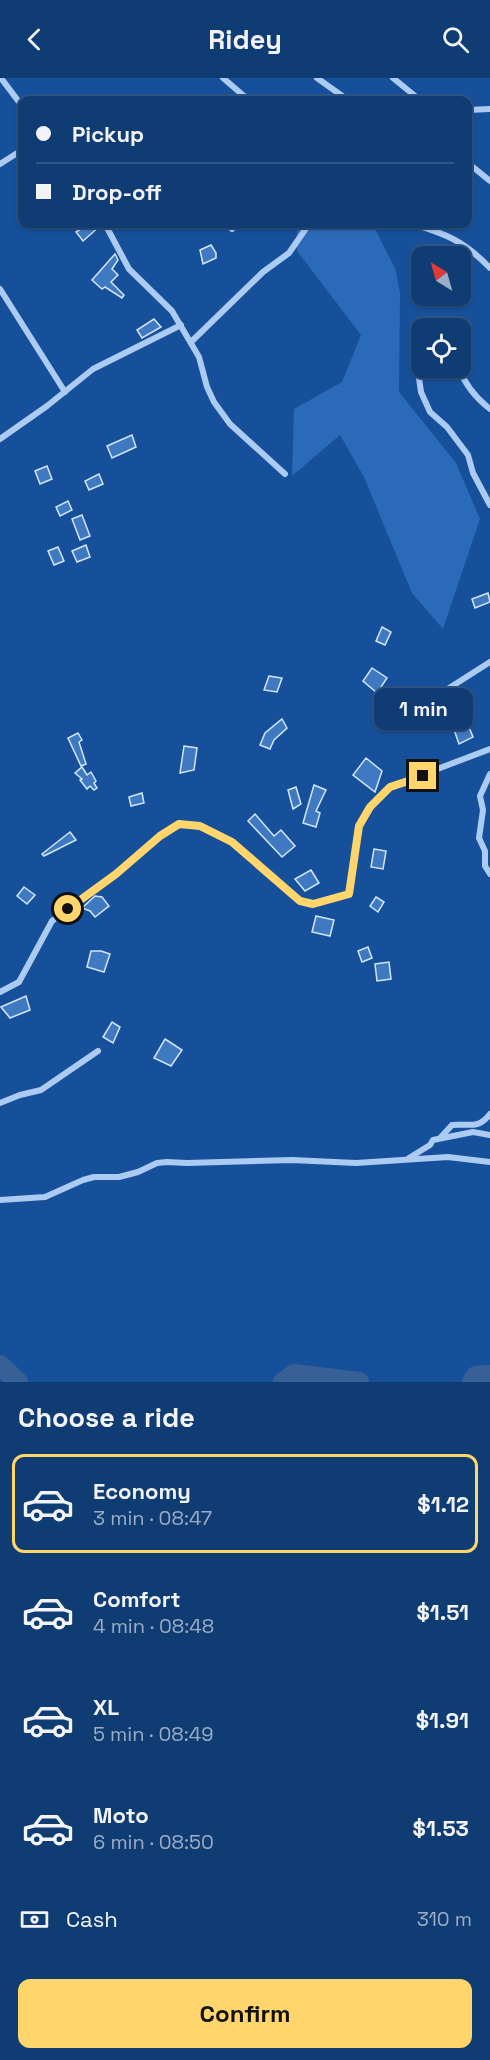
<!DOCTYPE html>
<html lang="en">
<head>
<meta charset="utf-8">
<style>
  body { margin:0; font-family:"Space Grotesk",sans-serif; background:#1e477c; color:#f1f3f6; height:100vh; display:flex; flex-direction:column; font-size:22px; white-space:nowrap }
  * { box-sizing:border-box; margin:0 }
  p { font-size:20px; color:#9cadc5 }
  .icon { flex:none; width:33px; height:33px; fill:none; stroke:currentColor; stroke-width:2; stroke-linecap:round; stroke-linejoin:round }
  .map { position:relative; height:1304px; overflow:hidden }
  .sheet { display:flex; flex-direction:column; background:#103c74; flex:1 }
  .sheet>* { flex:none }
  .guide { position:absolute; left:18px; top:18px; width:454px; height:132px; border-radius:12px; box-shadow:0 2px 4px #0004,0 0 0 2px #305686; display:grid; align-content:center; height:132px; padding:0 18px; background:#103c74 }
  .needle { width:39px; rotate:323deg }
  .controls { position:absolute; left:411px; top:168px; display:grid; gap:12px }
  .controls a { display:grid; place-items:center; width:60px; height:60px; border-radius:12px; background:#103c74; box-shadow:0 2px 4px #0004,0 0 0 2px #305686; font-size:30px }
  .end { position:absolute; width:27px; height:27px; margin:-14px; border:8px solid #ffd56c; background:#111; box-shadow:0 0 0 3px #111 }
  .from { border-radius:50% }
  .bubble { position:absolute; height:42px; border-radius:12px; background:#103c74; box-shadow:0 2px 4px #0004,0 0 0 2px #305686; font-size:20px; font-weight:800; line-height:42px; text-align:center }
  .guide b { display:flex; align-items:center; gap:21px; height:57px; font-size:22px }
  .guide b+b { border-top:2px solid #305686 }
  .guide i { width:15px; height:15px; background:#f1f3f6 }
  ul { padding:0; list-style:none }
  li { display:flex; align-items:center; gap:18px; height:99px; margin:0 12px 9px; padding:0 6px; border:3px solid transparent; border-radius:12px }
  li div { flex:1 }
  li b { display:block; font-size:22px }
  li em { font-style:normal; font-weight:800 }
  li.active { border-color:#ffd56c }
  li>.icon { width:54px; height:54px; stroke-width:1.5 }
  h2 { padding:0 18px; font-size:27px; line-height:72px }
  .pay { display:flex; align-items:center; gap:15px; height:66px; padding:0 18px; font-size:22px }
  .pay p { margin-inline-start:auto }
  .button { display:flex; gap:12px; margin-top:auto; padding:12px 18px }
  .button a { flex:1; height:69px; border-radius:12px; background:#ffd56c; color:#111; font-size:24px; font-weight:800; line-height:69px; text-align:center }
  header { display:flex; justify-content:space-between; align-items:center; height:78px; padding:0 18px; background:#103c74; font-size:27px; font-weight:800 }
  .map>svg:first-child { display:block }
</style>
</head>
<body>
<header><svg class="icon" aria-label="back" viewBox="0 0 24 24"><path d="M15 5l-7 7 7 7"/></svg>Ridey<svg class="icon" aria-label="search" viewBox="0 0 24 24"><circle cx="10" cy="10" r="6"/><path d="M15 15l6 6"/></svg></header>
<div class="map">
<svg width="490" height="1304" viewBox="0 0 490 1304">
  <rect width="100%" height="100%" fill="#16509a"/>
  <polygon fill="#2a6ab8" points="297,146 373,147 395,190 400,215 399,314 456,385 480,441 443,551 412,515 364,399 340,357 292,398 294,331 342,304 361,257 297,173"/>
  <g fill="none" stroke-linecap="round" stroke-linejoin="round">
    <g stroke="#376096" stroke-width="20">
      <polyline points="0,1287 18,1304"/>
      <polyline points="283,1304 294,1296 359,1304"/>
      <polyline points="472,1304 476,1298 490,1297"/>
    </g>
  </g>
  <g fill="#3f79c1" stroke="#d3e6fc" stroke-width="1.5">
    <polygon points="89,146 100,146 100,148 83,163 76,154"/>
    <polygon points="211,167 216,175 216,180 203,186 200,172"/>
    <polygon points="115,176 118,182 112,191 118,197 111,204 124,217 122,220 105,209 102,211 92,202"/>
    <polygon points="154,241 161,249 142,260 137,252"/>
    <polygon points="132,357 136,369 112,380 107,368"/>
    <polygon points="47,388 52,401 40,406 35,393"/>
    <polygon points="99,396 103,406 89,412 85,403"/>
    <polygon points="68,423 72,432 60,438 56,429"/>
    <polygon points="82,437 90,458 80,462 72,441"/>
    <polygon points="86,467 90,479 77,484 72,473"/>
    <polygon points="58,469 64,483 54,487 48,473"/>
    <polygon points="488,515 490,524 475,530 472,521"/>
    <polygon points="382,549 391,554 385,567 376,563"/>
    <polygon points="372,590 387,600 377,615 363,603"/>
    <polygon points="269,598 282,600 277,614 264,612"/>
    <polygon points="460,633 463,635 473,659 459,666 449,637"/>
    <polygon points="282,641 287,650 274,662 270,671 260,667 265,655"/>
    <polygon points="78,655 82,662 79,664 86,686 81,688 68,660"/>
    <polygon points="184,668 197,670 194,692 180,695"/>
    <polygon points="366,680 382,693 375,714 353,697"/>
    <polygon points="82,689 87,697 91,694 96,703 94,705 97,710 94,712 90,708 87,711 80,702 82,701 75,695"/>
    <polygon points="314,707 326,712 316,733 320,735 316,749 303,745"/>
    <polygon points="296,709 301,726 293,731 288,712"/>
    <polygon points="142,715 144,725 131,728 129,719"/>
    <polygon points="255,736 274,758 281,752 295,768 282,779 248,743"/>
    <polygon points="70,754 76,762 44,778 42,776"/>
    <polygon points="374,771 386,773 383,791 371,789"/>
    <polygon points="311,792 319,805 305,813 295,801"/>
    <polygon points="24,809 35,817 27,826 17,818"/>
    <polygon points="95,818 102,819 109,828 95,839 90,833 82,830"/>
    <polygon points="376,819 384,824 378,834 370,828"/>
    <polygon points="316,838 334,842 330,858 312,854"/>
    <polygon points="368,869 372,880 362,884 358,873"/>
    <polygon points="91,873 101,873 110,876 104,894 87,889"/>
    <polygon points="389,884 391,901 377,903 375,886"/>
    <polygon points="26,918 30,932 10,940 1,929"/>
    <polygon points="112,944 120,949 113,965 103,959"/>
    <polygon points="165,961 182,972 171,988 154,980"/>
  </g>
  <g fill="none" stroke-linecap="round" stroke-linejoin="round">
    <g stroke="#abcbf2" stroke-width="6">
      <polyline points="1,0 22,28"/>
      <polyline points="223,0 244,18 254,22"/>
      <polyline points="317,0 348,22"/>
      <polyline points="393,0 420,22"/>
      <polyline points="354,22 364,22"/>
      <polyline points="468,32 490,31"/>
      <polyline points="468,85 490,103"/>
      <polyline points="0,86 22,72"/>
      <polyline points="105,146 129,191 172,233 199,279 207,309 214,324 230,346 285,396"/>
      <polyline points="226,146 232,151"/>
      <path d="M413,146C447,156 465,164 490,190"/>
      <polyline points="0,211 65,314"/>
      <polyline points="191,264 263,194 289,175 309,146"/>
      <polyline points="422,267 418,269 412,279 418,293 421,314 430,334 447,349 468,377 473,395 490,427"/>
      <path d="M459,290C465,307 476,320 490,331"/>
      <polyline points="0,361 47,328 93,291 181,247"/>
      <polyline points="410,635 490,584"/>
      <polyline points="490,696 480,718 483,732 479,760 485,773 485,788 490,796"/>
      <polyline points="0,914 19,904 52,843 116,796 160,758 179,746 200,748 232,764 300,823 313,826 349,816 359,748 370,729 390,709 490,671"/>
      <polyline points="0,1025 20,1017 41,1012 98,973"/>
      <path d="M441,1059L452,1047C469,1045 478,1052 490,1036"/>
      <polyline points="409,1080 430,1067 433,1062 473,1054 490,1057"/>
      <polyline points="0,1122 45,1119 83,1102 94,1099 119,1099 138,1094 157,1085 167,1084 187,1085 292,1082 356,1085 448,1079 490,1084"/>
    </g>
  </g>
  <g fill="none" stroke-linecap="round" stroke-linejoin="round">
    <polyline stroke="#ffd56c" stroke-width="8" points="68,831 116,796 160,758 179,746 200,748 232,764 300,823 313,826 349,816 359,748 370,729 390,709 423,698"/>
  </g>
</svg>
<div class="controls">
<a><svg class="needle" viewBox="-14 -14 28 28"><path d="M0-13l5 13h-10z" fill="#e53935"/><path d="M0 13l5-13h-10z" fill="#9cadc5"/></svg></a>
<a><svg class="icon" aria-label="locate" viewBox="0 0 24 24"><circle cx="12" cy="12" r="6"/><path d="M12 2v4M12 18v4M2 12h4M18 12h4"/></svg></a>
</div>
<i class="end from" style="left:68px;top:831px"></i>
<i class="end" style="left:423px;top:698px"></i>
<div class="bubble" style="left:374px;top:610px;width:99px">1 min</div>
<div class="guide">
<b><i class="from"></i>Pickup</b>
<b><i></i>Drop-off</b>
</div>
</div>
<section class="sheet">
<h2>Choose a ride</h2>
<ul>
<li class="active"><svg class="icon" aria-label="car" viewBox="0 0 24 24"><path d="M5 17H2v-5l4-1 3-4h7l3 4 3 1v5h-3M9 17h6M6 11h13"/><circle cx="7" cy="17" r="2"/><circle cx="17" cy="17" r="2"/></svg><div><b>Economy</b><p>3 min · 08:47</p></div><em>$1.12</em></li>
<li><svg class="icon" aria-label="car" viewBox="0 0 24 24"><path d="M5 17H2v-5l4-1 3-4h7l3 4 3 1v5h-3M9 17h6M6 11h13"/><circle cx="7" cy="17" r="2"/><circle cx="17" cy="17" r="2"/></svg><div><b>Comfort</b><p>4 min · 08:48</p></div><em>$1.51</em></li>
<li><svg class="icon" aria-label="car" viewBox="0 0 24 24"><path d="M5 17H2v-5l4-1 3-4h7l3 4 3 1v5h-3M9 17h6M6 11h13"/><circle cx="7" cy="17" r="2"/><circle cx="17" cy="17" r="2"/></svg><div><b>XL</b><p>5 min · 08:49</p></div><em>$1.91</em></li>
<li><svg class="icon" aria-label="car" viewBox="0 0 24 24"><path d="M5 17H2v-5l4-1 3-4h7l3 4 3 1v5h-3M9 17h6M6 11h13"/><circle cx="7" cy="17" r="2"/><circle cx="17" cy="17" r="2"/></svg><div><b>Moto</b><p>6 min · 08:50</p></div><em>$1.53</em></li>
</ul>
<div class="pay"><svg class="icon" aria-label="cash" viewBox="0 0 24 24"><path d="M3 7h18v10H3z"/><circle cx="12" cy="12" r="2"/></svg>Cash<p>310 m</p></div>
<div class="button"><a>Confirm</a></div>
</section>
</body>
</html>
